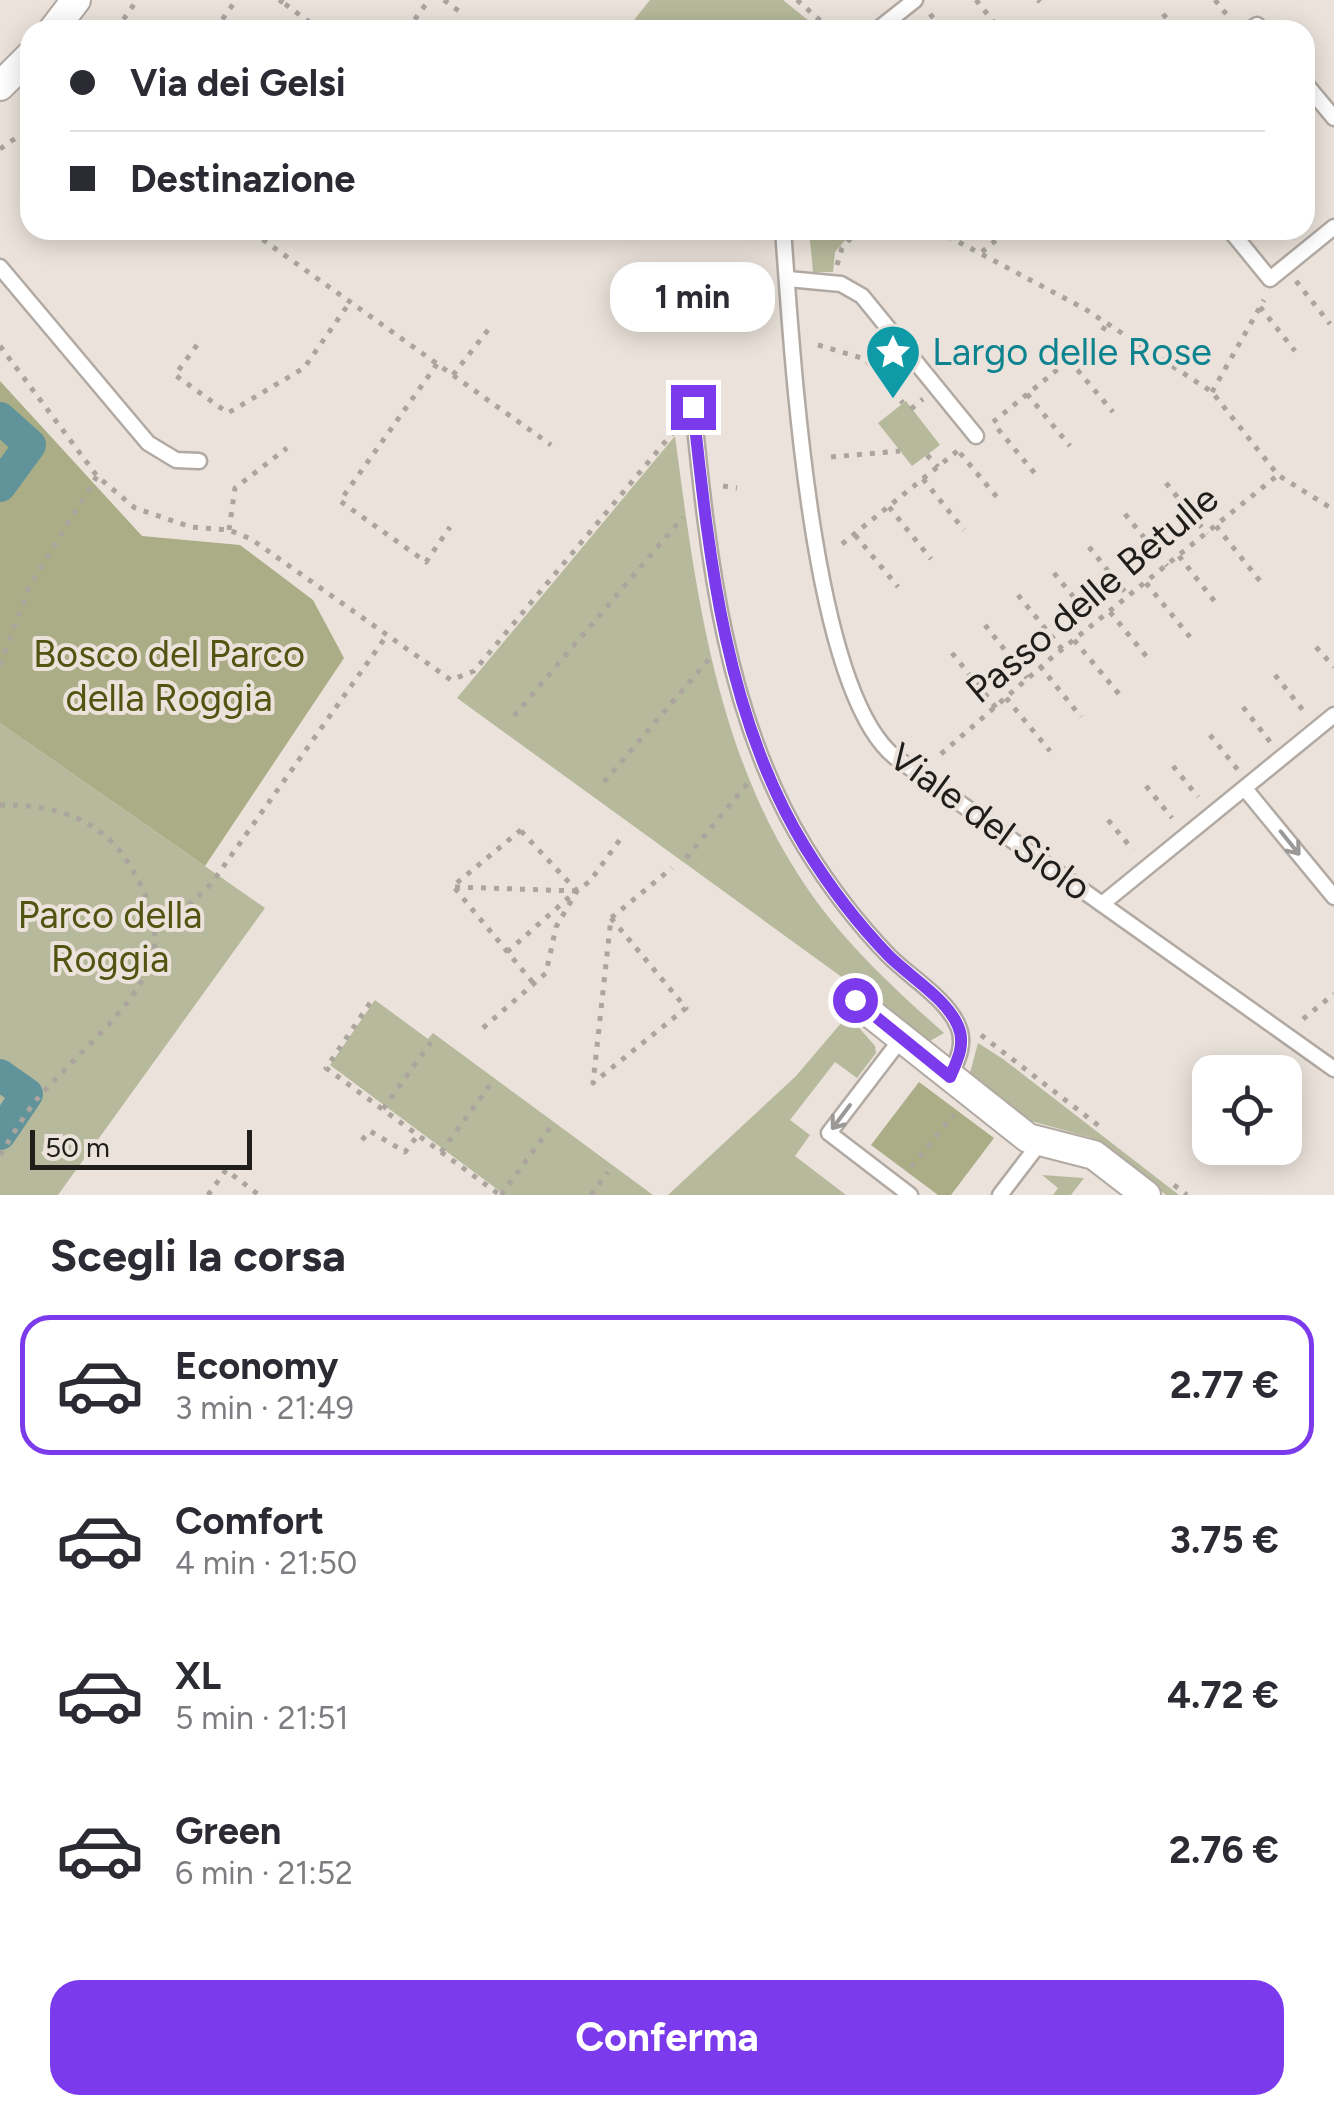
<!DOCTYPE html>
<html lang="it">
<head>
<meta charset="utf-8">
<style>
  body { margin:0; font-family:Figtree,sans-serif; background:#f7f7f7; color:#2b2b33; height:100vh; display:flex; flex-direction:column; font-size:38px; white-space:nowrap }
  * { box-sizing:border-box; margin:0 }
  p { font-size:32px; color:#7c7c81 }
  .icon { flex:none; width:55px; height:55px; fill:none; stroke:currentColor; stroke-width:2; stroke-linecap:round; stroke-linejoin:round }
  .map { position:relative; height:1195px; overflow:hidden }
  .details { display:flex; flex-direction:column; background:#fff; flex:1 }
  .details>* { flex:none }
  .banner { position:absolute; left:20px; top:20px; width:1295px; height:220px; border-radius:30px; box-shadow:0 5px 25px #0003; display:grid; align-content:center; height:220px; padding:0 50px; background:#fff }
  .fabs { position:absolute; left:1192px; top:1055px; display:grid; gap:20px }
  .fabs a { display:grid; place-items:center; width:110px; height:110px; border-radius:20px; background:#fff; box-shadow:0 5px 25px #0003; font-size:50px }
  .scale { position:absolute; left:30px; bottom:25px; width:222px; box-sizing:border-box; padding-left:10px; border:5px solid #201d1a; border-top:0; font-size:28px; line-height:35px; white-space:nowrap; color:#201d1a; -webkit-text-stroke:8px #ebe3db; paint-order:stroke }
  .end { position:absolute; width:45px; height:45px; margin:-22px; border:12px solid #7c3aed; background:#fff; box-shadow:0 0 0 5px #fff }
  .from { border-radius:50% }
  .bubble { position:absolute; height:70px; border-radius:30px; background:#fff; box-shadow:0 5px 25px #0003; font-size:32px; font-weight:700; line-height:70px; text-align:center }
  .banner b { display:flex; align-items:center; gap:35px; height:95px; font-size:38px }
  .banner b+b { border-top:2px solid #e1e1e2 }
  .banner i { width:25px; height:25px; background:#2b2b33 }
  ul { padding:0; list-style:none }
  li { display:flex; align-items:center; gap:30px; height:140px; margin:0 20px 15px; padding:0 30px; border:5px solid transparent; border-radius:30px }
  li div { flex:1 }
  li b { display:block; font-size:38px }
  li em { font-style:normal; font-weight:700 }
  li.current { border-color:#7c3aed }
  li>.icon { width:90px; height:90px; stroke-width:1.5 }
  h2 { padding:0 50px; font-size:45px; line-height:120px }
  .cta { display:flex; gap:20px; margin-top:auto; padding:20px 50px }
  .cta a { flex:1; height:115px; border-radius:30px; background:#7c3aed; color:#fff; font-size:40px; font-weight:700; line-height:115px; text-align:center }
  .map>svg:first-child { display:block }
</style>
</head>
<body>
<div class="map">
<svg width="1334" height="1195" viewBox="0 0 1334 1195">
  <rect width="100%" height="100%" fill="#ebe3db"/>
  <g fill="#b6b99b">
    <polygon points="650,0 783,0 814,25 809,30 626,30"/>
    <polygon points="809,230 854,230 835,252 833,272 813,272"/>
    <polygon points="906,401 940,445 912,466 878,423"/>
    <path d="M675,436C695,586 714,741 796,871C834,933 890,985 944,1033L930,1041L457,698Z"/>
    <polygon points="0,723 265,908 58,1195 0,1195"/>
    <polygon points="375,1000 428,1039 433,1033 653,1195 505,1195 330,1065"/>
    <polygon points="848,1015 875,1046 876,1053 857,1078 835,1062 790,1120 810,1135 795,1156 846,1195 668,1195 796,1076"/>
    <polygon points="978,1043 1003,1059 1179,1195 1166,1195 1092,1138 1024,1119 970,1073"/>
    <polygon points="1042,1175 1084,1178 1071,1195 1053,1195 1058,1188"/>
  </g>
  <g fill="#aaad85">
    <polygon points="0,381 142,536 240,545 313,600 344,658 205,866 0,723"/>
    <polygon points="919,1082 994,1138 951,1195 938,1195 871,1145"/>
  </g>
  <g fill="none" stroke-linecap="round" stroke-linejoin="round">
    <g stroke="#61949a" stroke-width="32">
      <polyline points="0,418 30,445 0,486"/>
      <polyline points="0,1075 27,1094 0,1134"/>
    </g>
    <g stroke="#b1a9a2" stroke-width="19">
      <g id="lane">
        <polyline points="877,30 915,0"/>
        <polyline points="1250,30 1257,25 1261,30"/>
        <polyline points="1305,83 1334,118"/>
        <path d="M783,230C792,344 809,688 895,757L1334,1069"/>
        <polyline points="1230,230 1270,279 1334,227"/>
        <polyline points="0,267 148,443 176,460 199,461"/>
        <polyline points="788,279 841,284 862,296 976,436"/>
        <path d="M693,407C708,557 725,716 805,847C829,886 857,923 889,956C910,977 947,999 958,1026C966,1044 957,1061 950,1077"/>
        <polyline points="1246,790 1334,897"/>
        <polyline points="1102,904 1334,715"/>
        <polyline points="901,1039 829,1133 910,1195"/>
        <polyline points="1000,1195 1039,1144"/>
      </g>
    </g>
    <g stroke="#b1a9a2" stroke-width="32">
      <g id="street">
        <polyline points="53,30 76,0"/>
        <polyline points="0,86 30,56"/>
        <polyline points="855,1001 1028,1138 1094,1155 1146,1195"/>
      </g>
    </g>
    <g stroke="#aba59e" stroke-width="5" stroke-dasharray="5 8" stroke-linecap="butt">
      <polyline points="279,0 285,4 288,0"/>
      <polyline points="444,0 464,15"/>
      <polyline points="797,0 831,30"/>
      <polyline points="976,0 1000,30"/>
      <polyline points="1038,0 1040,2"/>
      <polyline points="1215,0 1231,20"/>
      <polyline points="285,4 320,30"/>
      <polyline points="930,14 943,30"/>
      <polyline points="1163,14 1176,30"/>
      <polyline points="116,30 137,0"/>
      <polyline points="215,30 236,0"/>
      <polyline points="407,30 429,0"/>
      <polyline points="0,149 30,128"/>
      <polyline points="249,230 259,237"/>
      <polyline points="264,230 259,237 551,445"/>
      <polyline points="936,230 1085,309 1212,392 1278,475 1334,510"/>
      <polyline points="982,252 1008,230"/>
      <polyline points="837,265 842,248 858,230"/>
      <polyline points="1296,281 1330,324"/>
      <polyline points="1260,307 1295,351"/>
      <polyline points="197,345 175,375 228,413 304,368 350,302"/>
      <polyline points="818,345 865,359 903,403"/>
      <polyline points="0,346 97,476 135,508 191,527 229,530 251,539 451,680 474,671 675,430"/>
      <polyline points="1069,360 1113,412"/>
      <polyline points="437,364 340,501 426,562 450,527"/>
      <polyline points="453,375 488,330"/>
      <polyline points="1212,392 1264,300"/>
      <polyline points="1027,394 1070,446"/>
      <polyline points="911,409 923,399"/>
      <polyline points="993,422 1100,335 1107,323"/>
      <polyline points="998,429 1037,476"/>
      <polyline points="960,453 1001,502"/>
      <polyline points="927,455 938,467"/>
      <polyline points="831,457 900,451"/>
      <polyline points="923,479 964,530"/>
      <polyline points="1166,483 1207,534"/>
      <polyline points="723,486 737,488"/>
      <polyline points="889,507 931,559"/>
      <polyline points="1125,514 1167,566"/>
      <polyline points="1216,526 1260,581"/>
      <polyline points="229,530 235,488 287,448"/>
      <polyline points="855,535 898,587"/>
      <polyline points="842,544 961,448"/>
      <polyline points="1089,547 1129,597"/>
      <polyline points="1179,556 1219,607"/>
      <polyline points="1054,573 1095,623"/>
      <polyline points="1146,583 1190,637"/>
      <polyline points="1018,595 1062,649"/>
      <polyline points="1110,612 1151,662"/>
      <polyline points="985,625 1027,678"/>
      <polyline points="1074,640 1119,694"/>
      <polyline points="1316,647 1334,667"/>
      <polyline points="952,653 997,709"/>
      <polyline points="0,665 29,587 97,476"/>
      <polyline points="1040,666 1081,717"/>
      <polyline points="1275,675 1306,714"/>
      <polyline points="1006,698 1050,751"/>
      <polyline points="1243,707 1271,743"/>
      <polyline points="514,716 683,517"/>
      <polyline points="1210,735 1238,770"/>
      <polyline points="941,754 1050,659 1278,475"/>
      <polyline points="1173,766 1198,797"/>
      <polyline points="604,782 711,657"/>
      <polyline points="1146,786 1172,818"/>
      <path d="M0,805C50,804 99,817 127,861C143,885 161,924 153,955C139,1006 72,1058 38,1098C24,1115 12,1136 0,1155"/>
      <polyline points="1108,820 1133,850"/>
      <polyline points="521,830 453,886 534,984"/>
      <polyline points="521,831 577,891"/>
      <polyline points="686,858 748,783"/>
      <polyline points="455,887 577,891"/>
      <polyline points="611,918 686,1008 593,1083 611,918 672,868"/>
      <polyline points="154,924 191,903 211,884 385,638"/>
      <polyline points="507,952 574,893"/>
      <polyline points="370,1003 326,1068 500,1195"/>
      <polyline points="1303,1019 1334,994"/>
      <polyline points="483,1028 546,973 556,927 577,891 590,881 624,834"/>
      <polyline points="981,1035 1099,1126"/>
      <polyline points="383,1109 431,1042"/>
      <polyline points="362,1140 370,1131 405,1152 418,1135"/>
      <polyline points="441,1152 490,1085"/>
      <polyline points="911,1167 954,1114"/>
      <polyline points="1174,1185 1187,1195"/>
      <polyline points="208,1195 226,1170 259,1195"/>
      <polyline points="501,1195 550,1128"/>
      <polyline points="591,1195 608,1172"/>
    </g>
    <use href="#lane" stroke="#fff" stroke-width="14"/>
    <use href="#street" stroke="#fff" stroke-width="28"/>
  </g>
  <defs><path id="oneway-shaft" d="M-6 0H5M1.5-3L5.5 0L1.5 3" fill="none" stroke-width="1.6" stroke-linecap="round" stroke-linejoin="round" transform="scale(2.5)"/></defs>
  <g stroke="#9b9998">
    <use href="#oneway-shaft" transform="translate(1290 843) rotate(51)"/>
    <use href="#oneway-shaft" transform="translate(841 1117) rotate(127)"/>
  </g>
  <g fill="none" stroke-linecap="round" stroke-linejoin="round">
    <path stroke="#7c3aed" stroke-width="12" d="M693,407C709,557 725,716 805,847C829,886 857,923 889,956C910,977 947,999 958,1026C966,1044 957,1061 950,1077L855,1000"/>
  </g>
  <defs>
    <g id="sight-pin" transform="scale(2.875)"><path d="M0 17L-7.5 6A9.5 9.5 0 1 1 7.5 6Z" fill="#0f9aa8" stroke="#ebe3db"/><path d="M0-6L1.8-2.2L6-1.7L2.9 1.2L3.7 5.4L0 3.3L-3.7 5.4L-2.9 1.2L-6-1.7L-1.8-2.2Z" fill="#fff"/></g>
  </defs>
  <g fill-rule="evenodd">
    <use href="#sight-pin" x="893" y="352"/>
  </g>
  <g text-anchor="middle" stroke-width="8" stroke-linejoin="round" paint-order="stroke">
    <g font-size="38" fill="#0d838f" stroke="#ebe3db" text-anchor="start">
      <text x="932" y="365">Largo delle Rose</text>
    </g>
    <g font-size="38" fill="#201d1a" stroke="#ebe3db">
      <text transform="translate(1092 594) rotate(-40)" y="13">Passo delle Betulle</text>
      <text transform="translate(990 822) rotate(36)" y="13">Viale del Siolo</text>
    </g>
    <g font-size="38" fill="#525412" stroke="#ebe3db">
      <text x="169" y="667">Bosco del Parco<tspan x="169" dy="44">della Roggia</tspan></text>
      <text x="110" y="928">Parco della<tspan x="110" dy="44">Roggia</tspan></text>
    </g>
  </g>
</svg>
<div class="fabs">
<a><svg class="icon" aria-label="locate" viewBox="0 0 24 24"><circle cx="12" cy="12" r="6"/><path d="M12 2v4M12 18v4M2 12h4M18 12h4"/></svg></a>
</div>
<div class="scale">50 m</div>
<i class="end from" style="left:855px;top:1000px"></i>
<i class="end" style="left:693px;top:407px"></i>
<div class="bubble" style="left:610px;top:262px;width:165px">1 min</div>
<div class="banner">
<b><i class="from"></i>Via dei Gelsi</b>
<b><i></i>Destinazione</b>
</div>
</div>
<section class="details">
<h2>Scegli la corsa</h2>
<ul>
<li class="current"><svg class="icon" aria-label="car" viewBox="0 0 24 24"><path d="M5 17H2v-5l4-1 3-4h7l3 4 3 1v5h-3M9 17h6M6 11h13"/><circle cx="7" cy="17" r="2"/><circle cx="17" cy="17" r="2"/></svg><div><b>Economy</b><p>3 min · 21:49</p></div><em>2.77 €</em></li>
<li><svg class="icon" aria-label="car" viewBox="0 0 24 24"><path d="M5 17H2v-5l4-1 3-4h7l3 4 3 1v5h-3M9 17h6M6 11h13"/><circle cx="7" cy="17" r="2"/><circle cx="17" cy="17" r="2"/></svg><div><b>Comfort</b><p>4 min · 21:50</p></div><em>3.75 €</em></li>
<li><svg class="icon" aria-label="car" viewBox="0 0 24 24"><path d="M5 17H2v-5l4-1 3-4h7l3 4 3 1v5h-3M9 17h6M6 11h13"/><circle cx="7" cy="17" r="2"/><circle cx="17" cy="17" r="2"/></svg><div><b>XL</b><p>5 min · 21:51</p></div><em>4.72 €</em></li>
<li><svg class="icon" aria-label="car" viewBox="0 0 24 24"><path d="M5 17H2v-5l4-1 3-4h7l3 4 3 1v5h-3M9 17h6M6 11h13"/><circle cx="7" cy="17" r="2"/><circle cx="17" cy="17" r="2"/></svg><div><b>Green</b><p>6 min · 21:52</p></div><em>2.76 €</em></li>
</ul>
<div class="cta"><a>Conferma</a></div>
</section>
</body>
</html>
